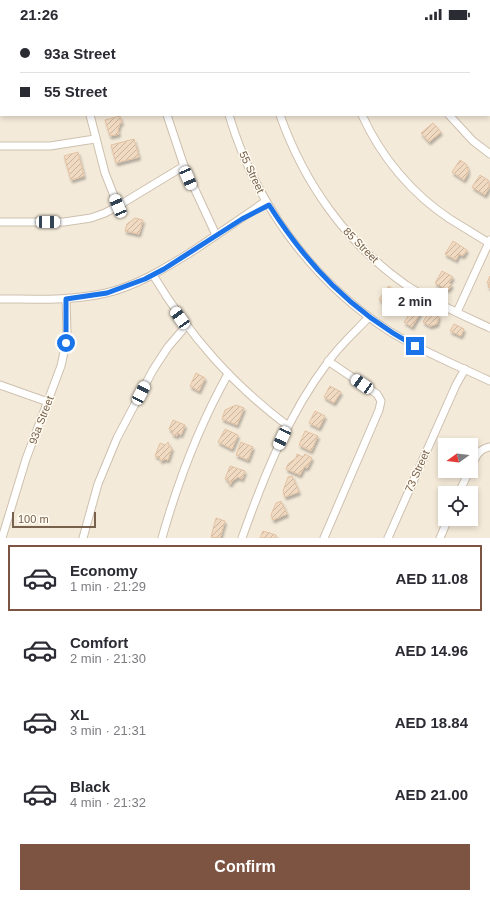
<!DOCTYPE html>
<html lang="en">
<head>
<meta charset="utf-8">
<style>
  body { margin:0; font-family:Arial,sans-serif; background:#f7f7f7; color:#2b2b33; height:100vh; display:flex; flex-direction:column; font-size:15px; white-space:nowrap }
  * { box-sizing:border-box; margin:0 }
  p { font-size:13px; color:#7c7c81 }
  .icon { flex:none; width:22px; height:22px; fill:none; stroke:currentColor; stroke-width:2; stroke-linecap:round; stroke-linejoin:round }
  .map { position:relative; height:510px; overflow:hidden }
  .panel { display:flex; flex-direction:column; background:#fff; flex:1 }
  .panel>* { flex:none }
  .banner { position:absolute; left:0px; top:0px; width:490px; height:88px; box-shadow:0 2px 6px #0003; display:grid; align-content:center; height:88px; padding:0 20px; background:#fff }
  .needle { width:26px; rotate:255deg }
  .controls { position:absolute; left:438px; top:410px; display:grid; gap:8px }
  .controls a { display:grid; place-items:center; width:40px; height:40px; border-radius:0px; background:#fff; box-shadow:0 2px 6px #0003; font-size:20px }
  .scale { position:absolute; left:12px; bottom:10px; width:84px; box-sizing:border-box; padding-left:4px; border:2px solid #77614d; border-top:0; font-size:11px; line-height:14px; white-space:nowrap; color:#77614d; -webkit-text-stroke:3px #fffbf1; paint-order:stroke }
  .end { position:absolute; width:18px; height:18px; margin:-9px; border:5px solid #1a73e8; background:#fff; box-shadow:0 0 0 2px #fff }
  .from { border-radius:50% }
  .bubble { position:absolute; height:28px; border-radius:0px; background:#fff; box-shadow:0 2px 6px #0003; font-size:13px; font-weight:800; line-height:28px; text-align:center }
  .car { position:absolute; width:12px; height:24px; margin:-12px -6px; border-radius:5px; box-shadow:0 0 3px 1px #0007; background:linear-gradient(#fff 24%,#345 0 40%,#fff 0 76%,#345 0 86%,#fff 0) }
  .banner b { display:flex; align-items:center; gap:14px; height:38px; font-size:15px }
  .banner b+b { border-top:1px solid #e1e1e2 }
  .banner i { width:10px; height:10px; background:#2b2b33 }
  ul { padding:7px 0 0; list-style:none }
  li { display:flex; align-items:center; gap:12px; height:66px; margin:0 8px 6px; padding:0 12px; border:2px solid transparent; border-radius:0px }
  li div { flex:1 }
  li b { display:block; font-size:15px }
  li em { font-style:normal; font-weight:800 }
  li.on { border-color:#7d5341 }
  li>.icon { width:36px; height:36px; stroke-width:1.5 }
  .action { display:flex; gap:8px; margin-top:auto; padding:8px 20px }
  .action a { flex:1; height:46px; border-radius:0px; background:#7d5341; color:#fff; font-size:16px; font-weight:800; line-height:46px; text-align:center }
  .status { display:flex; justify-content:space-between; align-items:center; height:28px; padding:0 20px; background:#fff; direction:ltr }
  .status svg { height:11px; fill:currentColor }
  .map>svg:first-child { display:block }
</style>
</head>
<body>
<div class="status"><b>21:26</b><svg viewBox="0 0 49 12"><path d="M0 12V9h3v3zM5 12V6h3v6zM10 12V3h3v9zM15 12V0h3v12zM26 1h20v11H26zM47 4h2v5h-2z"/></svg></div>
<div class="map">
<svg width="490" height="510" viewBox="0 0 490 510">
  <defs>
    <pattern id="building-hatch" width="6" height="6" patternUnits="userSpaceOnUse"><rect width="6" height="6" fill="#f1dac2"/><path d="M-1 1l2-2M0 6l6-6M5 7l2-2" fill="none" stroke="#c8b4a0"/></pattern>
    <filter id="shadow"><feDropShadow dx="1.5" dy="3" stdDeviation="1" flood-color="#0004"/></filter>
  </defs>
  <rect width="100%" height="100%" fill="#fcf7ea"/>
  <path fill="#f4ead9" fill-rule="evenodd" d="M0,0H490V510H0ZM1,1H489V87H1ZM445,417H471V443H445ZM445,465H471V491H445Z"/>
  <g fill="url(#building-hatch)" stroke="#e3c2a3" filter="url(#shadow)">
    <polygon points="120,88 122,95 120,95 118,102 119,106 110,108 105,92"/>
    <polygon points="433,95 441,104 429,114 421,105"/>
    <polygon points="134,111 139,129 116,135 111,117"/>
    <polygon points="78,124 84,148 71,152 64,128"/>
    <polygon points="460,132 466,136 468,141 468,145 464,152 452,144"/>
    <polygon points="480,147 488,152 489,155 489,160 485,167 472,159"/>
    <polygon points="135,190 143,192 139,206 125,203 127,196"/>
    <polygon points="453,213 467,222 463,228 459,226 456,232 445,226"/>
    <polygon points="442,243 453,249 449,255 452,257 448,262 435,255"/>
    <polygon points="490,248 490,260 488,259 489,256 487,255"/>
    <polygon points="389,258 399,266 390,279 379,271"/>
    <polygon points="406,273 422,282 412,299 404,294 408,289 406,283 401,280"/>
    <polygon points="430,282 439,288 437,296 430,298 423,294"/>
    <polygon points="454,296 464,301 461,308 450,303"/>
    <polygon points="196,345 205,350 199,363 190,358"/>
    <polygon points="330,358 341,364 334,375 324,369"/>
    <polygon points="236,377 244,380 237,397 222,391 225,382"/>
    <polygon points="315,383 325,388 319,400 309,395"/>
    <polygon points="173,392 185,397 181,407 178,405 177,408 172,406 173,403 169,401"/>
    <polygon points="225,401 238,407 232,421 218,414"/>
    <polygon points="305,403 318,408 311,423 299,417"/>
    <polygon points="168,414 169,418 172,420 168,432 165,431 161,433 159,429 155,428 160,415 165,417"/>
    <polygon points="241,414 253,419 248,432 236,427"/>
    <polygon points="297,426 303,429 305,426 312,430 307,440 304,439 300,447 286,441 288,436 296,430"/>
    <polygon points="230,438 245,443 242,451 238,449 232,453 231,456 228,455 229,452 225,451"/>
    <polygon points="292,448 299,464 285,469 283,463 288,449"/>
    <polygon points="281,473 287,486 273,492 271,487 276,475"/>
    <polygon points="216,490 225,493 220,510 211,509"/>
    <polygon points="263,503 276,507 276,510 260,510"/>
  </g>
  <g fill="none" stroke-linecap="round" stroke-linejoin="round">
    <g stroke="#cec0af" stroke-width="9">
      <g id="minor">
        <polyline points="79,0 79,1"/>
        <polyline points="155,0 155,1"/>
        <polyline points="215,0 215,1"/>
        <polyline points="263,0 263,1"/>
        <polyline points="340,0 340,1"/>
        <polyline points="417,0 425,0"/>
        <polyline points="439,0 453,1"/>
        <polyline points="489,7 490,7"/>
        <polyline points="0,40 1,40"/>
        <polyline points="90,87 105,145 118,178"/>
        <polyline points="167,87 184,138 216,207"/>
        <path d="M229,87C255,175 312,253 389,303C421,323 456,337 490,353"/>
        <path d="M280,87C304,155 346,215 406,257C432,274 462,287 490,300"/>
        <path d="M362,87C381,129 412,166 450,191C463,199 476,207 489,215"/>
        <polyline points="449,87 473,113 490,126"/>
        <polyline points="0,118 50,118 95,111"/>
        <polyline points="0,194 64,194 91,190 105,185 118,178 184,138"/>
        <path d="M153,247C190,308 231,355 288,398"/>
        <path d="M0,271C35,271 71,273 106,265C136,258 162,242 188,226C214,209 240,191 266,173"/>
        <polyline points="457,284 490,212"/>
        <polyline points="0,357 48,374"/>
        <path d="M471,439C475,430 478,421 490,419"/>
        <polyline points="459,465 469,443"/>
        <polyline points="2,510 26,431 61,338 66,315 67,304 66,271"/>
        <polyline points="83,510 98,456 117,410 153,342 168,319 186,298"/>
        <path d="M162,510C178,453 199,398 228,346"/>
        <path d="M242,510C264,448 288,387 328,334C340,317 355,304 369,289"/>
        <polyline points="324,510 379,382 381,373 377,366 328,333"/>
        <polyline points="388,510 456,357 465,341"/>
        <polyline points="440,510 448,491"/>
      </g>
    </g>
    <use href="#minor" stroke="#fff" stroke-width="7"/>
  </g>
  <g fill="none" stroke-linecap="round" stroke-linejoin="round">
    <path stroke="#1a73e8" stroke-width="5" d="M66,315V271L107,265L145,251L164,241L242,191L269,177C308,238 351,283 415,318"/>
  </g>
  <g text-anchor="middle" stroke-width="3" stroke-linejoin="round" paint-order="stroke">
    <g font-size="11" fill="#77614d" stroke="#fffbf1">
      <text transform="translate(252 144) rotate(65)" y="4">55 Street</text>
      <text transform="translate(361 217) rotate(45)" y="4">85 Street</text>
      <text transform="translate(41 392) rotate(-69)" y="4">93a Street</text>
      <text transform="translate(417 443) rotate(-66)" y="4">73 Street</text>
    </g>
  </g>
</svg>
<div class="controls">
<a><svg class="needle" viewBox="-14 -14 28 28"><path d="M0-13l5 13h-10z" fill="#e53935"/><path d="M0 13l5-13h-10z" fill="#7c7c81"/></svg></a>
<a><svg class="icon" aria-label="locate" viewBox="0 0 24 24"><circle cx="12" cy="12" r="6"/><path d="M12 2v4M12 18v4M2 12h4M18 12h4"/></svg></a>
</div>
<div class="scale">100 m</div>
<i class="end from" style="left:66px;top:315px"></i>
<i class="end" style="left:415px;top:318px"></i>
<div class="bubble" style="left:382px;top:260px;width:66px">2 min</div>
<i class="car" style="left:188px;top:150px;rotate:157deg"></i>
<i class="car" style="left:118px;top:178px;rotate:337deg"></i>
<i class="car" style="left:48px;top:194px;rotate:90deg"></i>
<i class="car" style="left:180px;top:290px;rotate:325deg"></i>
<i class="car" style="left:362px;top:356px;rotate:304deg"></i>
<i class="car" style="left:141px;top:365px;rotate:27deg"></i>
<i class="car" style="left:282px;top:410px;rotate:205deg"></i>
<div class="banner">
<b><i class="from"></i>93a Street</b>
<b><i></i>55 Street</b>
</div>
</div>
<section class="panel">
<ul>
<li class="on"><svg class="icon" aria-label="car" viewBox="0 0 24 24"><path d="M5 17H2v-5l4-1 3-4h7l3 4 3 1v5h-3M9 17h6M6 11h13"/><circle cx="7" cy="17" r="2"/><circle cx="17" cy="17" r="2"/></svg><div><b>Economy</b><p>1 min · 21:29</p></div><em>AED 11.08</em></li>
<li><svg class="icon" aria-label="car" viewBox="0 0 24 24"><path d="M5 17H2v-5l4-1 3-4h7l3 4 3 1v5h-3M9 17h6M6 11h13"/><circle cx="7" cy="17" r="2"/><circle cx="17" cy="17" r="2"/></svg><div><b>Comfort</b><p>2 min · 21:30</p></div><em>AED 14.96</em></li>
<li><svg class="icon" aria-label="car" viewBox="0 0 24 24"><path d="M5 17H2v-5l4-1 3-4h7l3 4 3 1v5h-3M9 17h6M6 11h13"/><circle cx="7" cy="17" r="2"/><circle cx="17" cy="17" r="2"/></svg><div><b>XL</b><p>3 min · 21:31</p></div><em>AED 18.84</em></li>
<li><svg class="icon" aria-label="car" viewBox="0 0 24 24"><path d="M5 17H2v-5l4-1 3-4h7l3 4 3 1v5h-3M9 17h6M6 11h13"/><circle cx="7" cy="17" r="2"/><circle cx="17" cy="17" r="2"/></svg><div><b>Black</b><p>4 min · 21:32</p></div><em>AED 21.00</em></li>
</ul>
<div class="action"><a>Confirm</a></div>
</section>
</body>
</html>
